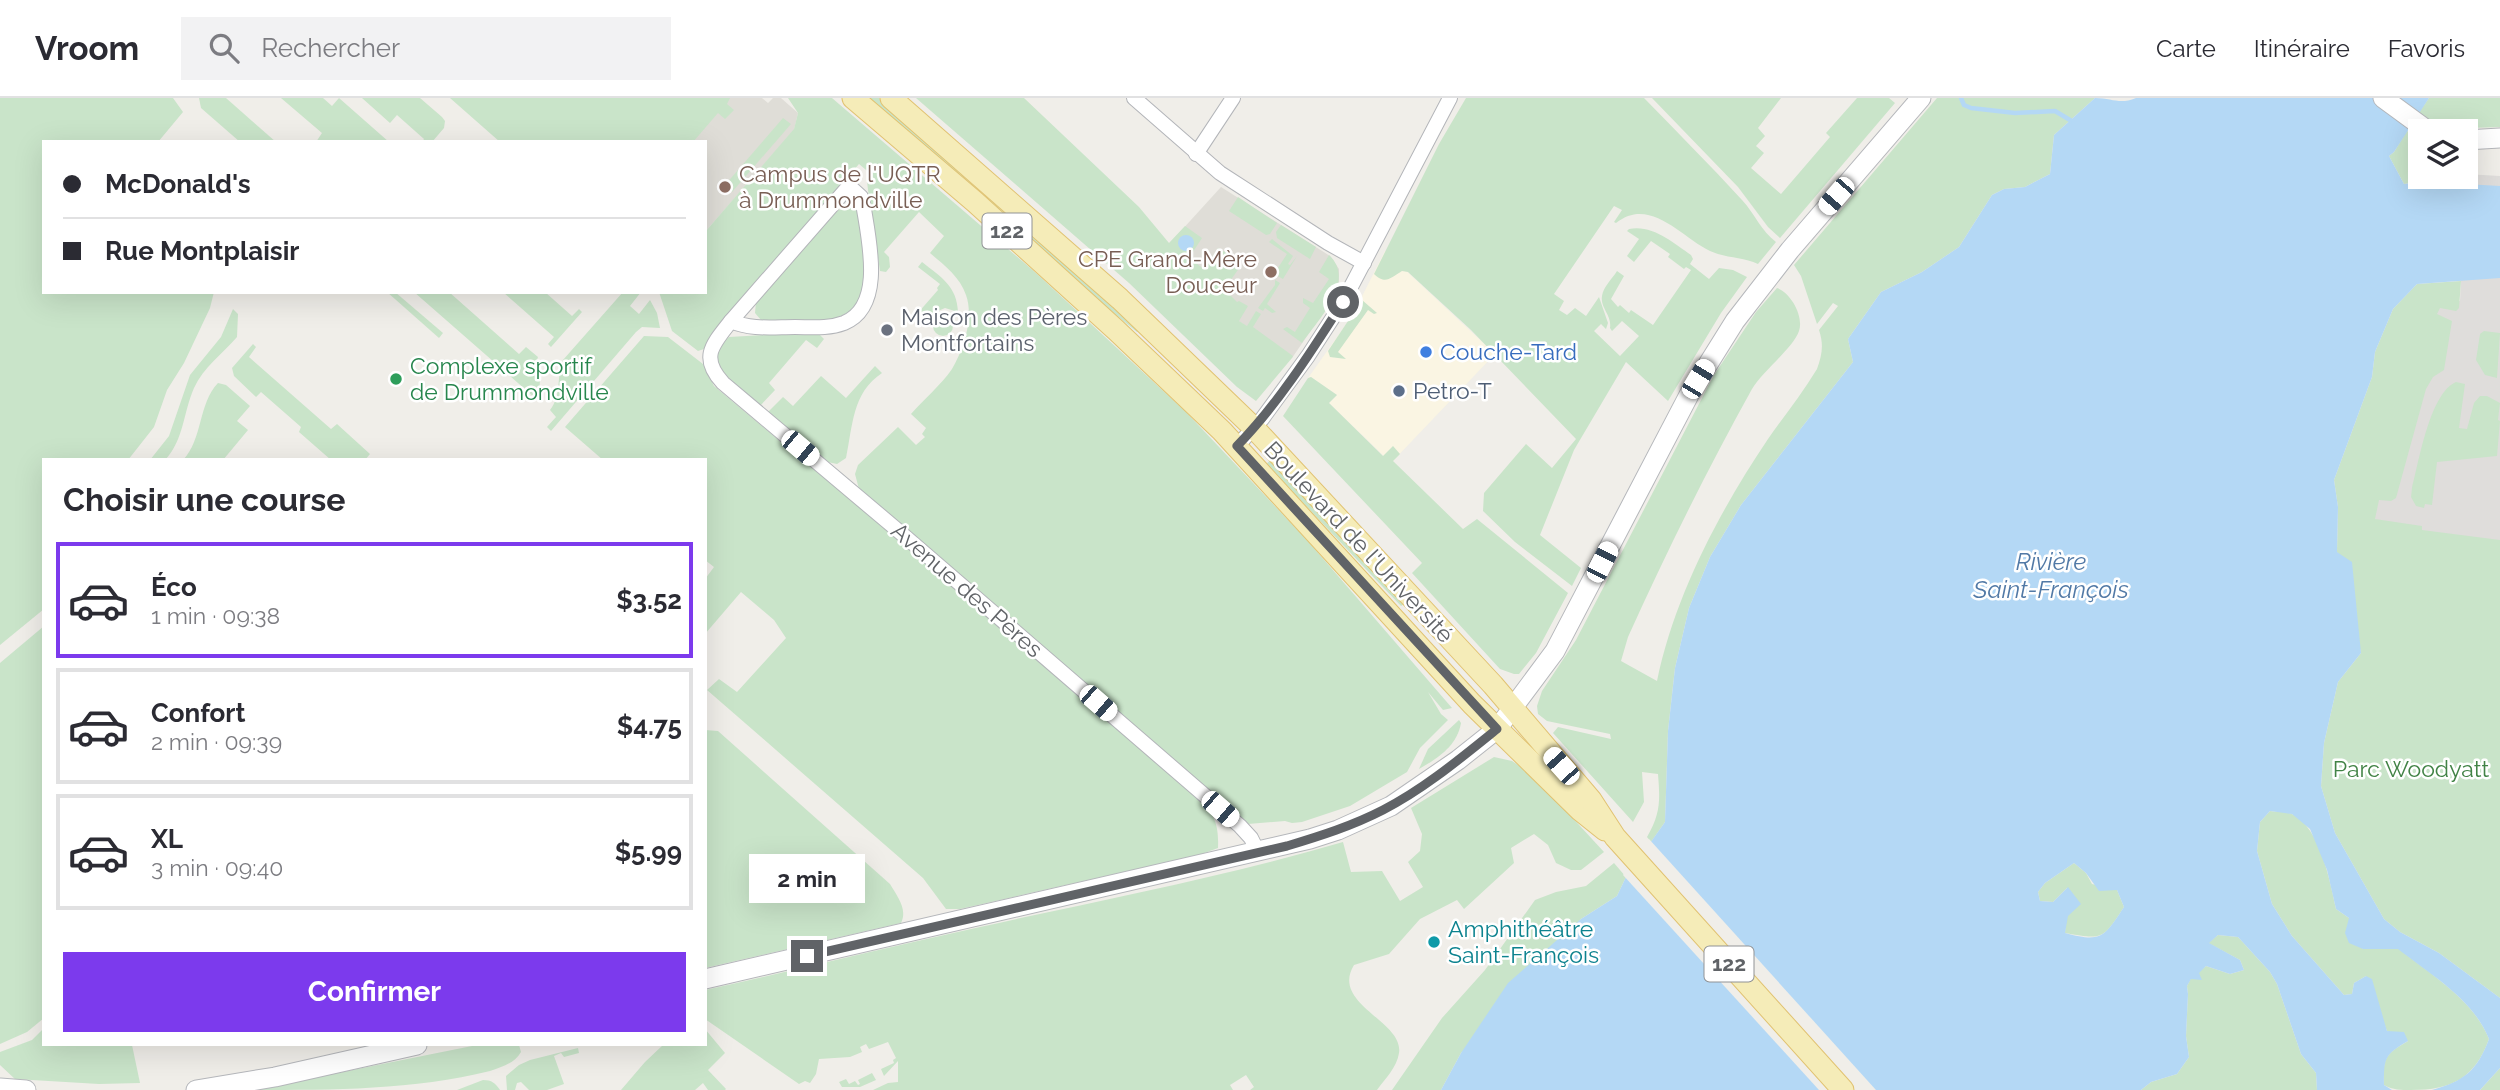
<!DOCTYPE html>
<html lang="fr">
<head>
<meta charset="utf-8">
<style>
  body { margin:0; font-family:Raleway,sans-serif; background:#f2f2f3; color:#2b2b33; height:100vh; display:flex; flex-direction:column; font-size:26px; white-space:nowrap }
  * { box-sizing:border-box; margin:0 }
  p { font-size:23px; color:#7c7c81 }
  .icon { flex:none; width:38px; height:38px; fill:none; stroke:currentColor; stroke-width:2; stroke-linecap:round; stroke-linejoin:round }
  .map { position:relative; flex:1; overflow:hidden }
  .panel { position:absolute; left:42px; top:360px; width:665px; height:588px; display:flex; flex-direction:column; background:#fff; border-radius:0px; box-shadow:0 7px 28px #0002 }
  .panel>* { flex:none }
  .banner { position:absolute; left:42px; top:42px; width:665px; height:154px; border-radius:0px; box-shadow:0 7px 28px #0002; display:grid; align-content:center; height:154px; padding:0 21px; background:#fff }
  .buttons { position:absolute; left:2408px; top:21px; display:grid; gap:14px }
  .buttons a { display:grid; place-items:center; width:70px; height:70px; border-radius:0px; background:#fff; box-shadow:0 7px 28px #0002; font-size:35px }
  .end { position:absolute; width:32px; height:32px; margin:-16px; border:9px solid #606367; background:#fff; box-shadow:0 0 0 4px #fff }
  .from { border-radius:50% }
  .bubble { position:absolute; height:49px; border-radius:0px; background:#fff; box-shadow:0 7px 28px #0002; font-size:23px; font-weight:700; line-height:49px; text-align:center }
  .car { position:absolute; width:21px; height:42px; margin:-21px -10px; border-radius:9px; box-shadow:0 0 5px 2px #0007; background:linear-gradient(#fff 24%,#345 0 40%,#fff 0 76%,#345 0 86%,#fff 0) }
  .banner b { display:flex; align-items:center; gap:24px; height:66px; font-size:26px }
  .banner b+b { border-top:2px solid #e1e1e2 }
  .banner i { width:18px; height:18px; background:#2b2b33 }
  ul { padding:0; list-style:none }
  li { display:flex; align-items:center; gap:21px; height:116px; margin:0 14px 10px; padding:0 7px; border:4px solid #e1e1e2; border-radius:0px }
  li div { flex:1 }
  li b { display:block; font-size:26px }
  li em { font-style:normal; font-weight:700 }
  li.current { border-color:#7c3aed }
  li>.icon { width:63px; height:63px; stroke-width:1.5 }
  h2 { padding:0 21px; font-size:32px; line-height:84px }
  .primary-button { display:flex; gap:14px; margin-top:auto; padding:14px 21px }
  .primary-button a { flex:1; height:80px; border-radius:0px; background:#7c3aed; color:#fff; font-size:28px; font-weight:700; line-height:80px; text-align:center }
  header { display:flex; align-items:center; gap:42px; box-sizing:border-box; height:98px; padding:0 35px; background:#fff; border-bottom:2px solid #e1e1e2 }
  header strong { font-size:33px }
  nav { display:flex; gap:38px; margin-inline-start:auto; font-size:24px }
  .search { width:490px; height:63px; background:#f2f2f3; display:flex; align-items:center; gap:18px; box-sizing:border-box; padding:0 24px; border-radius:0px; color:#7c7c81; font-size:26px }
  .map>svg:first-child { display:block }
</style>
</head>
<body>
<header>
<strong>Vroom</strong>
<div class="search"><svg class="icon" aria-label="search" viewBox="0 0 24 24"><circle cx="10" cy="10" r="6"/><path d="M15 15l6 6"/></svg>Rechercher</div>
<nav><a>Carte</a><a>Itinéraire</a><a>Favoris</a></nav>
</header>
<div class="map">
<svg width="2500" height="992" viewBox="0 0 2500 992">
  <rect width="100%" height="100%" fill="#f0eee9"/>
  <polygon fill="#faf5e3" points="1385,153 1495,256 1391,365 1329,305 1337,297 1311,279 1308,280 1352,218"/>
  <polygon fill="#dfdddb" points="2466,76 2500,78 2500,459 2364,442 2435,209 2460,203"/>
  <g fill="#dfddd7">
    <polygon points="672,0 762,0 768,5 773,0 781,0 798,15 794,32 705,134 705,44 635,44"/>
    <polygon points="1221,89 1330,158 1339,171 1339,186 1334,199 1292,260 1230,217 1170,145"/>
  </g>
  <g fill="#c9e4c9">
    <polygon points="0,0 173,0 183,14 158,44 44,44 44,194 214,194 210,210 184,265 167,292 154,329 128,362 44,362 44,511 0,547"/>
    <polygon points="199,0 226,0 276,44 240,44 201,10"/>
    <polygon points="281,0 323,0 332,8 339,0 389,44 316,44 322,35"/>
    <polygon points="362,0 420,0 442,19 445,23 444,30 432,44 422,44 424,41 397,17 390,25"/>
    <polygon points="450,0 730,0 727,6 734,12 725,21 718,15 693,44 500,44"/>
    <path d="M788,0H832L1036,175L1186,314L1307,442L1452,610L1443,612L1428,594L1441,616L1448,622L1420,650L1407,674L1350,708L1302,724L1292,725L1285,723L1248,726L859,391L855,376L858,367L898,329L916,347L925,339L922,336L926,330L911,316C924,301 941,287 952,271C964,251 974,219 966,197C960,179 944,167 930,155L944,138L919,114L884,154L889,159L890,169L886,174L880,173L868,92L867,83L872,77L859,66L713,234L704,251L698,253L672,233L659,194H705V134L794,31L798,15Z"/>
    <polygon points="865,0 879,0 1141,231 1137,234 1105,208"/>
    <polygon points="916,0 1024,0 1139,109 1169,145 1185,128 1202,140 1189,160 1204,171 1218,150 1235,160 1240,169 1230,183 1233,187 1228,195 1237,204 1239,203 1248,208 1239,223 1247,228 1256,213 1261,216 1253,229 1293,258 1292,260 1256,303 1237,289 1129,185"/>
    <path d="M1466,0H1644C1677,34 1710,67 1742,102C1755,116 1761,133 1776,144L1758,166C1743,159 1725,160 1710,153C1681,139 1650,98 1616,125L1614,124L1622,112L1614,108L1554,196L1564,203L1559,212L1567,217L1575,210L1586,218L1599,199L1608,225L1606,231L1601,226L1594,233L1620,258L1639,238L1622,223L1612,233L1610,230C1612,217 1600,210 1602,198C1603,189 1613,180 1617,173L1624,178L1611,201L1618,209L1620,207L1629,215L1631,212L1653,227L1691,172L1686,169L1684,171L1668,159L1670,156L1651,143L1634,164L1627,158L1639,141L1627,133L1629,131C1652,126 1674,145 1691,157L1693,161L1690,166L1709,181L1719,170L1733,172L1747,179L1721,215L1668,303L1626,264L1574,352L1540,437L1581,470L1572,488L1515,444L1483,413L1484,395L1526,346L1552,370L1576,341L1471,232L1408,174L1402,173C1390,180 1386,187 1374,176L1439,46Z"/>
    <polygon points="1652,0 1781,0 1758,30 1765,38 1756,48 1764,55 1751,70 1781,96 1830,39 1826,35 1857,0 1889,0 1895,5 1780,140 1768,129 1738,89"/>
    <path d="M1937,0H2095L2054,37L2050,76L2025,89L2004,91L1992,97L1959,149L1922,174L1881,194L1848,241L1853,264L1741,407L1710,459L1689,510L1675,570L1668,633L1665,724L1651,744L1647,739C1661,715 1660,702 1658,676L1642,674L1644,704L1633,724L1553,635L1558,629L1611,641L1610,636L1547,623L1538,616L1537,608L1542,593L1576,542L1714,277L1756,214L1777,190C1791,195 1804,218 1799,233C1793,250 1763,273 1752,291C1707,372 1666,455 1628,539L1621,563L1657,583C1675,497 1719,414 1768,341C1784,318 1802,296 1817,271C1822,257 1824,247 1819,232L1838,208L1833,205L1817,226L1801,178L1794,167Z"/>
    <polygon points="2429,0 2500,0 2500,29 2439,31 2417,17"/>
    <polygon points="783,20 791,26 732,94 725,87"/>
    <polygon points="2407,33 2420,40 2420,79 2440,79 2430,83 2404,86 2389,58 2394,54"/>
    <polygon points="1238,99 1277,125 1270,136 1266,137 1229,113"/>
    <polygon points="851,109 856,111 859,116 867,181 860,203 849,214 831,223 761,222 755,215 756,204 838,112"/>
    <polygon points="1281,127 1316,149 1310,161 1277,140 1276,134"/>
    <polygon points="1272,141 1293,158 1288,166 1290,167 1297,158 1283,181 1274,176 1287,156 1269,144"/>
    <path d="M1329,157C1357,183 1318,222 1302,245L1283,231L1287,229L1295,234L1310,210L1303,205V200L1313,205L1329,181L1319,174Z"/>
    <path d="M922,164C941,179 957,188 958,214L945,210L922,220L917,216L938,192L937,190L940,186L918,169Z"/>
    <polygon points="1275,182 1280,185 1267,206 1276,214 1272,215 1265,210 1263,213 1258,210 1275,187"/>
    <polygon points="2461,183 2459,210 2456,213 2440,210 2437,216 2452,223 2444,272 2433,279 2426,291 2396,400 2391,403 2379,402 2375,421 2422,428 2422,432 2500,442 2500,900 2439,855 2400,834 2384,821 2335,735 2321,688 2324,645 2338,584 2361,555 2337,454 2338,409 2334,382 2372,279 2375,254 2393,211 2417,186"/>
    <polygon points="387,194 395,194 443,235 439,240"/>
    <polygon points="414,194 449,194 519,256 526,249 538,259 537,262 541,267 539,297 535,300"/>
    <polygon points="503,194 545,194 572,218 579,211 582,214 551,249 548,246 554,239"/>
    <path d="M623,194H641L630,208L639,216L650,202L657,215L660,230L642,229L636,234L551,333L547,329L556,319L550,312C562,297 556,279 563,262Z"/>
    <polygon points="1362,202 1377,215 1374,216 1368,212 1338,254 1346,261 1330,259 1328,253"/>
    <path d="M233,211L238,216L237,239C223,255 203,270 194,290C183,315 184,342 165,362H150L169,338L190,277L221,239Z"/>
    <circle cx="943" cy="228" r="10"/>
    <polygon points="2484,233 2500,235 2497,280 2485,277 2476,262 2480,236"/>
    <path d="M817,234L824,241L817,250L806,242L769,285L775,292L760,308C739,291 695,266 729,239Z"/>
    <path d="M644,238L668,239L703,266L714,288L894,438L1199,701C1215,716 1219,728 1218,750L1199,757L960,811H946L923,780L707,592L719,581L737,594L786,540L774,522L741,494L705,536V481L714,469L705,462V362H603L565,329Z"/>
    <polygon points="253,246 256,249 249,259 331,331 337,326 370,356 365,362 331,362 299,334 301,329 261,294 256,299 234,278 232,270"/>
    <path d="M875,268L882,275C852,295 853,327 846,360L837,366L823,363L767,315L783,299L793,308L821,278L846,300Z"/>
    <polygon points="1311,279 1337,297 1329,305 1383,358 1393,348 1400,356 1393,363 1463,431 1477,421 1568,495 1536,555 1519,576 1514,576 1500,571 1412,475 1422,465 1283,318 1308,280"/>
    <path d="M2456,284L2465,286L2459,330L2467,331L2474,305L2480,298H2487L2500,305L2498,322L2500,323L2497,358L2437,364L2432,407L2425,406L2424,410L2416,408L2411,399L2412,390C2419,363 2430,295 2456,284Z"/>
    <path d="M218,285L226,287L250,308L237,323L248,332L223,362H183C203,341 198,306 218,285Z"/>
    <polygon points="1272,361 1404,506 1401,508 1266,366"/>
    <polygon points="44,528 44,920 27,934 0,946 0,565"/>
    <path d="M1459,622L1461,625C1457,648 1438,660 1419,671L1428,651Z"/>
    <path d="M705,632L718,633L890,786C897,798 908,811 901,825L705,870Z"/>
    <path d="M1494,659L1512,663L1521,669L1569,716L1604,754L1581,772H1571L1556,765L1548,747L1534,736L1511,750L1514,765L1464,811L1457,802L1420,821L1389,856L1354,867C1330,906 1404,923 1399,955C1397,969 1385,981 1377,992H1250L1254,989L1246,977L1230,987L1233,992H873L888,985L898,984V963L884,978L881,971L894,965L893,962L896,960L888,944L869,951L866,946L860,949L862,954L850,959L819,961L816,976L810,985L805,983L799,986L705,921V892C797,872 888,849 980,829C1101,802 1223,779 1343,744L1351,774L1382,773L1400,803L1423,789L1408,764L1420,753L1422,736L1411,710Z"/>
    <path d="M2270,713C2276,714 2286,713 2292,716C2320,729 2330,783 2336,811L2349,820L2363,851L2398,850C2431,877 2473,901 2489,941C2475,980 2452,992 2411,992C2401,992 2393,992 2384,987C2383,960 2384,957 2408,943L2387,933L2366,878L2354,885L2352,896L2344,897L2292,838L2272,806L2257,753L2260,724Z"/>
    <polygon points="1614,765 1626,779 1617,798 1581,821 1461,955 1441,992 1392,992 1442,920 1485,872 1535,802 1556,794 1586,788"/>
    <path d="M2074,765L2086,775L2092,786L2117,792L2124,809C2103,841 2104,842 2065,835L2067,790L2053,804L2040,803L2038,794L2045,785Z"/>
    <polygon points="2218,837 2238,839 2270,874 2277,886 2301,956 2316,975 2317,992 2141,992 2151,984 2177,976 2189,959 2186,938 2188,896 2187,888 2191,880 2206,868 2230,876 2244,872 2240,862 2208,845"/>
    <polygon points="44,930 44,947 132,947 140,985 99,986 15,981 0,967 0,954 32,942"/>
    <polygon points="705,931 725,955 708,972 726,991 725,992 708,992 703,985 695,992 621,992 645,964 663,947 705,947"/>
    <path d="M477,947H519L521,954C515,965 502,969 490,973C414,992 332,992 253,992Z"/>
    <polygon points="578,950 579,955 564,959 561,955 554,958 564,986 547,992 529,992 521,984 517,985 515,992 507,992 506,978 519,967 530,962"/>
    <polygon points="2500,970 2500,992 2480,992 2481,991"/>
    <polygon points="872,975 876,982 860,989 842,989 839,984 846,981 849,986 855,983 858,987 860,986 858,982"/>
    <path d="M483,982C492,982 495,985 500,992H457Z"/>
  </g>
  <g fill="#b4d8f5" fill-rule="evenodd">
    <path d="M2095,0C2113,0 2119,7 2136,0H2429L2394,54L2389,58L2404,86L2430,83L2440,79H2465V86L2500,88V180L2417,186L2393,211L2375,254L2372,279L2334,382L2338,409L2337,454L2352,464L2361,555L2338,584L2324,645L2321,688L2335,735L2384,821L2400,834L2439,855L2500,900V970L2480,992H2432C2464,983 2477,973 2489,941C2473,901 2431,877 2398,851H2363L2349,845L2345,835L2349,820L2336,811L2327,772L2310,731L2292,716L2270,713L2260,724L2257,753L2272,806L2292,838L2344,897L2352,896L2354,885L2366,878L2372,881L2387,933L2404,934L2408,943C2384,957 2384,960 2384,987L2392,992H2317L2316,975L2301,956L2277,886L2270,874L2238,839L2218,837L2209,845L2240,862L2244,872L2230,876L2206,868L2199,875L2202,882L2191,881L2187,888L2188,896L2186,938L2189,959L2177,976L2151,984L2141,992H1441L1461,955L1508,885L1581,821L1617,798L1626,779L1665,724L1668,633L1675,570L1689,510L1710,459L1741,407L1853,264L1848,241L1881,194L1922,174L1959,149L1992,97L2004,91L2025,89L2050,76L2054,37ZM2074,765L2086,775L2099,793L2117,792L2124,809C2104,839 2102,845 2065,835L2068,818L2081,806L2068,789L2053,804L2040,803L2038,794L2045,785Z"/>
    <circle cx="1186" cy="145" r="8"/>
  </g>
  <polygon fill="#f0eee9" points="1649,741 1876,992 1819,992 1623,777"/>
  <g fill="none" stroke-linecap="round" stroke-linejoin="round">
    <polyline stroke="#b4d8f5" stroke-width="4.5" points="1961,0 1964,7 1971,10 2015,15 2055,13 2070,22"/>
    <g stroke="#b3b5b9" stroke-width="16">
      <g id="street">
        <polyline points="1134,0 1220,75 1328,145 1364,165"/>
        <polyline points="1196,56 1233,0"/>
        <path d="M849,88L861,99L863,105C868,139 886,208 844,225C828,231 811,229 795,229C773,229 751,232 731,223Z"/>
        <path d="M731,223C713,246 699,259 723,285L908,441L1240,728L1251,740L1258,754"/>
        <polyline points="1237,348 1262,321 1308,258 1343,204 1450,0"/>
      </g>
    </g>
    <g stroke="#b5b7bb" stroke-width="21">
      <g id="secondary">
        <polyline points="2383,0 2428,33"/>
        <polyline points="2466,42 2500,40"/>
        <polyline points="705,881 1310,741 1338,732 1391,708 1458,662 1497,631 1555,553 1690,295 1735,223 1790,152 1921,0"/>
        <polyline points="0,990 26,992"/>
        <polyline points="196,992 275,979 417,947"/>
      </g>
    </g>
    <g stroke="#e1c271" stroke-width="23">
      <g id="primary">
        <polyline points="853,0 975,104 1116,232 1222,333 1472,606 1580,712 1605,732"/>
        <polyline points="891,0 1120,201 1254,330 1493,587 1591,702 1615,739 1843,992"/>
      </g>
    </g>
    <use href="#street" stroke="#fff" stroke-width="14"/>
    <use href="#secondary" stroke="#fff" stroke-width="19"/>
    <use href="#primary" stroke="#f5ecb8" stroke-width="21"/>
  </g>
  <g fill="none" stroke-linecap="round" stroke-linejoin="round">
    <path stroke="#606367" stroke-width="9" d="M807,858L1287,748C1320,738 1352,728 1383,712C1424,691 1461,660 1497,631L1237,348C1278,306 1311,254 1343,204"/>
  </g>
  <g fill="#8d6e63" stroke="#fff" stroke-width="2.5">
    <circle cx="725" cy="89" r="7"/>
    <circle cx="1271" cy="174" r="7"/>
  </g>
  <circle fill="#6b7280" stroke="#fff" stroke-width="2.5" cx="887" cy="232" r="7"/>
  <circle fill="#3f7fe0" stroke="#fff" stroke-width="2.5" cx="1426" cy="254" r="7"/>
  <circle fill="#2e9e5b" stroke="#fff" stroke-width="2.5" cx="396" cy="281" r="7"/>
  <circle fill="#5c6f8a" stroke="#fff" stroke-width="2.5" cx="1399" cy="293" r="7"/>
  <circle fill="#0f9aa8" stroke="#fff" stroke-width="2.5" cx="1434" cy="844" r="7"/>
  <g text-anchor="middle" stroke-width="5" stroke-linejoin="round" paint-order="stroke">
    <g fill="#fff" stroke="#909295" stroke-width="2">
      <rect x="982.5" y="115.5" width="49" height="35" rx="5"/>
      <rect x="1704.5" y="848.5" width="49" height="35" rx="5"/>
    </g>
    <g font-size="21" font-weight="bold" fill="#606367">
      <text x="1007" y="140">122</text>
      <text x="1729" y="873">122</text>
    </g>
    <g font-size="23" fill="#785e54" stroke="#fff" text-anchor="start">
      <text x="739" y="84">Campus de l'UQTR<tspan x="739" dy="26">à Drummondville</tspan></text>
      <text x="1257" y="169" text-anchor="end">CPE Grand-Mère<tspan x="1257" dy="26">Douceur</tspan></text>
    </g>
    <g font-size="23" fill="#5b616d" stroke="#fff" text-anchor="start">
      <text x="901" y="227">Maison des Pères<tspan x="901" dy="26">Montfortains</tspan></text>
    </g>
    <g font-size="23" fill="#366cbe" stroke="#fff" text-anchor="start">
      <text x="1440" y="262">Couche-Tard</text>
    </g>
    <g font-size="23" fill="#27864d" stroke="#fff" text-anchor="start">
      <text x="410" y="276">Complexe sportif<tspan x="410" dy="26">de Drummondville</tspan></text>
    </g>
    <g font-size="23" fill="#4e5e75" stroke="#fff" text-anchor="start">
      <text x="1413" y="301">Petro-T</text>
    </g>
    <g font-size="23" fill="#606367" stroke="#fff">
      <text transform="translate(1359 444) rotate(47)" y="8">Boulevard de l'Université</text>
      <text transform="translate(967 492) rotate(41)" y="8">Avenue des Pères</text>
    </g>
    <g font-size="23" fill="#428346" stroke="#fff">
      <text x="2411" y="679">Parc Woodyatt</text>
    </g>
    <g font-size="23" fill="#0d838f" stroke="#fff" text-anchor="start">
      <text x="1448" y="839">Amphithéâtre<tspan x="1448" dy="26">Saint-François</tspan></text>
    </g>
    <g font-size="24" font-style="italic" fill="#5179a6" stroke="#fff">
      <text x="2051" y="472">Rivière<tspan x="2051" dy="28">Saint-François</tspan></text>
    </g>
  </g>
</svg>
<div class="buttons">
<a><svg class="icon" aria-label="layers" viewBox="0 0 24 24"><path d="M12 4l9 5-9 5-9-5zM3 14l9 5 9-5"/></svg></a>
</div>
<i class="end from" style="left:1343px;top:204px"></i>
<i class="end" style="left:807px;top:858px"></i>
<div class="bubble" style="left:749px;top:756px;width:116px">2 min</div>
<i class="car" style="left:1836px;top:98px;rotate:221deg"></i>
<i class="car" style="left:1698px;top:281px;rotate:31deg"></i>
<i class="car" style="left:800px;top:350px;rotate:130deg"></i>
<i class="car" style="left:1602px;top:464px;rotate:27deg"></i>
<i class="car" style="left:1098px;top:605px;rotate:131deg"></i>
<i class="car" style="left:1561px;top:668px;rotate:318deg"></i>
<i class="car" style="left:1220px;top:711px;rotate:131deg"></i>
<div class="banner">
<b><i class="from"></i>McDonald's</b>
<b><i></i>Rue Montplaisir</b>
</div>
<section class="panel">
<h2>Choisir une course</h2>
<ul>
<li class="current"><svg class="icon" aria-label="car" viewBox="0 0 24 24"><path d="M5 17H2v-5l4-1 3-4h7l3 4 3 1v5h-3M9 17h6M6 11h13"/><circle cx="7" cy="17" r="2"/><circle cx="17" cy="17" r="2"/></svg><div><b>Éco</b><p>1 min · 09:38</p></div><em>$3.52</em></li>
<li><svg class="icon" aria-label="car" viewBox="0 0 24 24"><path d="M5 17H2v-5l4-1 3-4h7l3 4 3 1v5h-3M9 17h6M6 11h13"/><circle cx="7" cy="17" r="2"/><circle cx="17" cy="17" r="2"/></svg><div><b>Confort</b><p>2 min · 09:39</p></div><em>$4.75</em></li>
<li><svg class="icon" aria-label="car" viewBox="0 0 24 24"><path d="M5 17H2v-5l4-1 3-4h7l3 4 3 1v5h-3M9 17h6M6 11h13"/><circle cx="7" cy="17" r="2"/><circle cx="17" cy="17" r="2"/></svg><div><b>XL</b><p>3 min · 09:40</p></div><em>$5.99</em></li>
</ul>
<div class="primary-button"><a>Confirmer</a></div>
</section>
</div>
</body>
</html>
